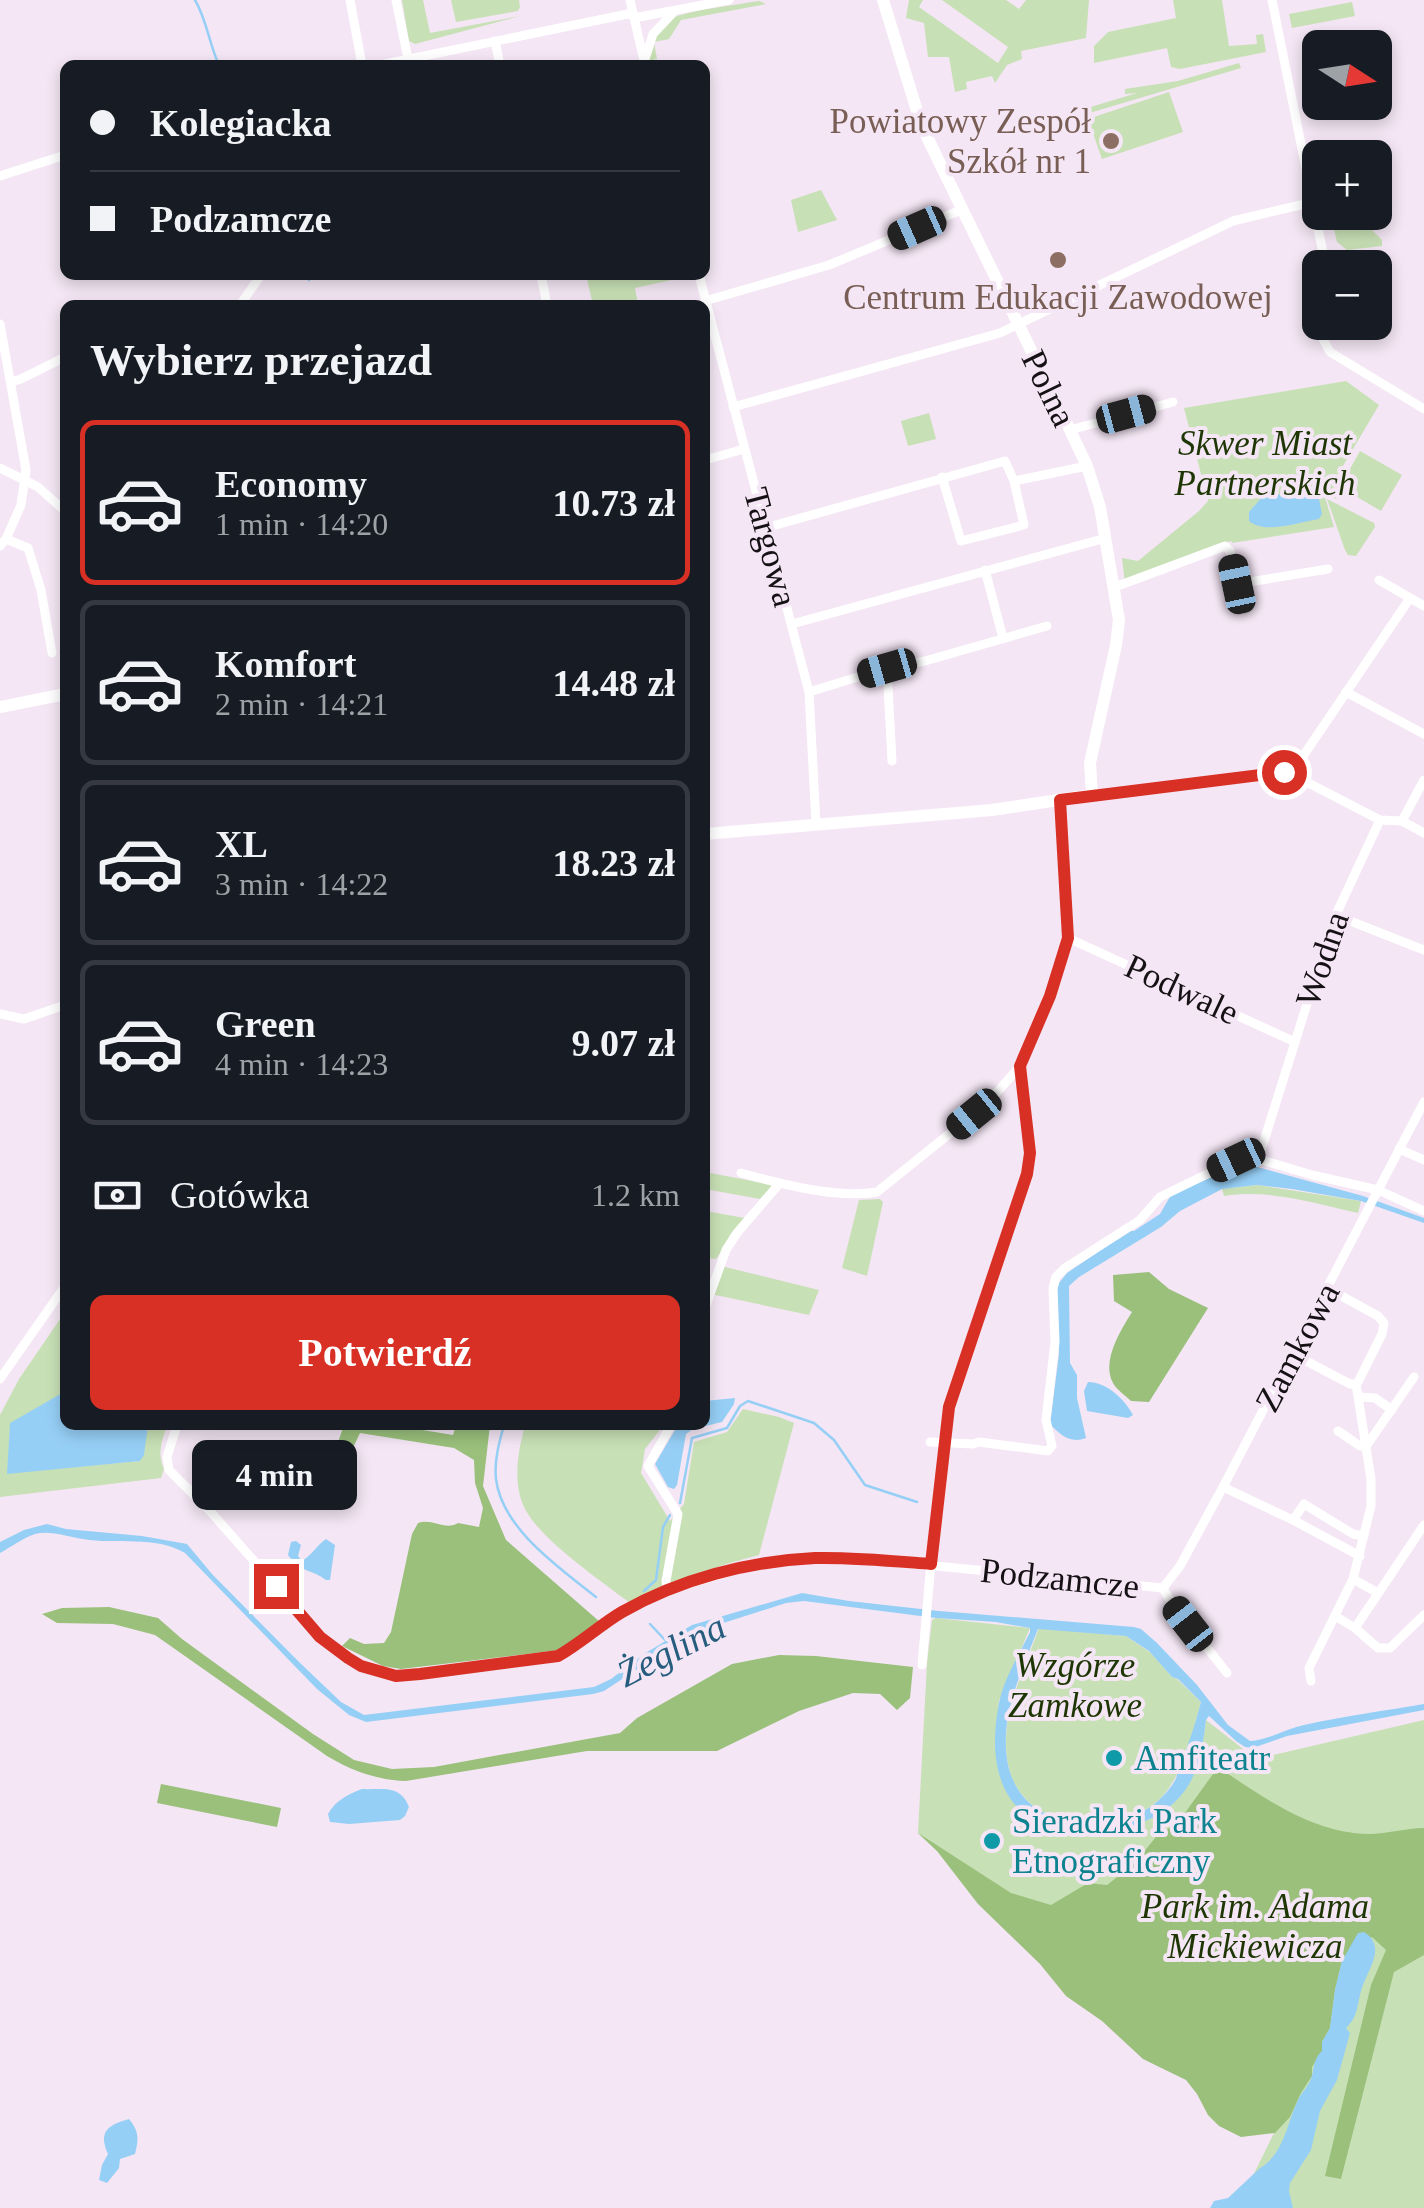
<!DOCTYPE html>
<html lang="pl">
<head>
<meta charset="utf-8">
<style>
  body { margin:0; font-family:"Times New Roman",serif; background:#242831; color:#f1f3f6; height:100vh; display:flex; flex-direction:column; font-size:38px; white-space:nowrap }
  * { box-sizing:border-box; margin:0 }
  p { font-size:32px; color:#9ea1a6 }
  .icon { flex:none; width:55px; height:55px; fill:none; stroke:currentColor; stroke-width:2; stroke-linecap:round; stroke-linejoin:round }
  .map { position:relative; flex:1; overflow:hidden }
  .drawer { position:absolute; left:60px; top:300px; width:650px; height:1130px; display:flex; flex-direction:column; background:#171b24; border-radius:15px; box-shadow:0 5px 15px #0003 }
  .drawer>* { flex:none }
  .banner { position:absolute; left:60px; top:60px; width:650px; height:220px; border-radius:15px; box-shadow:0 5px 15px #0003; display:grid; align-content:center; height:220px; padding:0 30px; background:#171b24 }
  .needle { width:65px; rotate:102deg }
  .fabs { position:absolute; left:1302px; top:30px; display:grid; gap:20px }
  .fabs a { display:grid; place-items:center; width:90px; height:90px; border-radius:15px; background:#171b24; box-shadow:0 5px 15px #0003; font-size:50px }
  .end { position:absolute; width:45px; height:45px; margin:-22px; border:12px solid #d93025; background:#fff; box-shadow:0 0 0 5px #fff }
  .from { border-radius:50% }
  .bubble { position:absolute; height:70px; border-radius:15px; background:#171b24; box-shadow:0 5px 15px #0003; font-size:32px; font-weight:700; line-height:70px; text-align:center }
  .car { position:absolute; width:30px; height:60px; margin:-30px -15px; border-radius:12px; box-shadow:0 0 8px 2px #0007; background:linear-gradient(#222 24%,#8ab4d8 0 40%,#222 0 76%,#8ab4d8 0 86%,#222 0) }
  .banner b { display:flex; align-items:center; gap:35px; height:95px; font-size:38px }
  .banner b+b { border-top:2px solid #363941 }
  .banner i { width:25px; height:25px; background:#f1f3f6 }
  ul { padding:0; list-style:none }
  li { display:flex; align-items:center; gap:30px; height:165px; margin:0 20px 15px; padding:0 10px; border:5px solid #363941; border-radius:15px }
  li div { flex:1 }
  li b { display:block; font-size:38px }
  li em { font-style:normal; font-weight:700 }
  li.active { border-color:#d93025 }
  li>.icon { width:90px; height:90px; stroke-width:1.5 }
  h2 { padding:0 30px; font-size:45px; line-height:120px }
  .pay { display:flex; align-items:center; gap:25px; height:110px; padding:0 30px; font-size:38px }
  .pay p { margin-inline-start:auto }
  .action { display:flex; gap:20px; margin-top:auto; padding:20px 30px }
  .action a { flex:1; height:115px; border-radius:15px; background:#d93025; color:#fff; font-size:40px; font-weight:700; line-height:115px; text-align:center }
  .map>svg:first-child { display:block }
</style>
</head>
<body>
<div class="map">
<svg width="1424" height="2208" viewBox="0 0 1424 2208">
  <rect width="100%" height="100%" fill="#f4e6f4"/>
  <g fill="#c8e0b6">
    <polygon points="402,0 423,0 430,33 520,16 415,44 409,41"/>
    <polygon points="451,0 519,0 520,7 518,11 456,22"/>
    <polygon points="909,0 923,0 919,7 998,63 1008,47 942,0 1006,0 1019,9 1026,0 1089,0 1086,38 1021,51 1022,59 1007,65 995,83 992,76 966,82 967,89 955,92 949,57 928,57 924,23 906,18"/>
    <polygon points="1173,0 1222,0 1229,46 1257,44 1256,35 1263,34 1266,52 1180,69 1171,67 1167,48 1094,63 1094,46 1108,32 1176,18"/>
    <path d="M759,1L766,4L681,20L669,39L654,42L657,59L649,61C650,45 657,28 671,19C682,11 742,4 759,1Z"/>
    <polygon points="1352,2 1355,16 1292,28 1289,14"/>
    <polygon points="1239,63 1241,68 1086,114 1084,109 1137,93 1125,94 1125,89 1178,81"/>
    <polygon points="1169,92 1183,132 1102,159 1088,119"/>
    <polygon points="1362,140 1366,153 1356,157 1320,158 1320,169 1315,148"/>
    <polygon points="821,190 837,220 798,232 791,200"/>
    <polygon points="1333,212 1355,213 1382,240 1382,246 1347,250 1337,242 1331,216"/>
    <polygon points="586,275 675,275 676,279 635,288 638,305 593,305"/>
    <polygon points="1346,381 1379,405 1337,476 1337,499 1324,494 1334,527 1232,543 1231,541 1125,583 1122,558 1138,561 1199,511 1208,501 1184,408"/>
    <polygon points="929,413 936,439 908,446 901,421"/>
    <polygon points="1360,451 1402,475 1381,511 1340,487"/>
    <polygon points="1327,499 1374,523 1375,527 1356,556 1348,555 1345,550"/>
    <polygon points="705,1172 773,1185 760,1199 705,1189"/>
    <path d="M1257,1185L1361,1201L1358,1213C1314,1203 1270,1189 1224,1196L1222,1189Z"/>
    <polygon points="880,1199 883,1202 867,1276 842,1268 859,1200"/>
    <polygon points="705,1211 745,1218 729,1236 731,1238 716,1259 705,1258"/>
    <polygon points="721,1266 819,1290 809,1315 711,1294"/>
    <path d="M65,1312V1392L7,1473L139,1461L148,1425H167C162,1441 157,1453 164,1469L161,1478L0,1497V1415L19,1379Z"/>
    <path d="M743,1409L779,1417L794,1423L759,1555C714,1566 671,1583 630,1603C601,1581 541,1540 525,1509C512,1483 518,1452 525,1425H660L659,1431L645,1449L641,1473L670,1521L684,1504L694,1442L727,1432Z"/>
    <path d="M936,1618L1030,1628L999,1701L996,1738L1027,1817C1055,1831 1063,1831 1093,1830C1170,1828 1197,1793 1206,1720L1256,1759L1424,1720V2208H1237L1274,2133L937,1851L918,1833L927,1663L932,1620Z"/>
    <path d="M1039,1628L1126,1636L1151,1653L1172,1677L1177,1679L1201,1702C1192,1736 1184,1774 1159,1800C1157,1801 1149,1808 1147,1809C1128,1819 1059,1821 1041,1811C1026,1803 1013,1786 1009,1769C997,1719 1023,1674 1039,1628Z"/>
  </g>
  <g fill="#9ac07c">
    <path d="M1149,1272L1169,1289L1208,1308L1149,1402L1131,1401C1126,1396 1116,1389 1113,1383C1101,1361 1121,1330 1132,1312L1114,1301L1113,1275Z"/>
    <path d="M344,1425H392L453,1435L456,1425H490L483,1486L506,1540L608,1629L559,1650L401,1669L383,1666L342,1646L350,1638L364,1644L384,1643L391,1632L412,1534L418,1523C432,1518 446,1531 458,1523L479,1527L483,1508L475,1483L474,1460L454,1448L360,1433L351,1452L336,1448Z"/>
    <path d="M109,1607L158,1618L182,1639L313,1734L354,1760L392,1769L434,1767L620,1733L637,1718L732,1664L779,1655L816,1656L913,1667L910,1698L897,1710L880,1694L853,1693L799,1711L717,1751H587L406,1781C377,1780 352,1771 327,1756L155,1635L113,1624L57,1623L42,1614L62,1608Z"/>
    <path d="M1218,1767C1264,1798 1312,1833 1369,1834C1387,1834 1406,1828 1424,1828V1955L1394,1972L1341,2179L1325,2176L1371,1985L1386,1950L1372,1937L1342,1961L1335,1990L1330,2028L1322,2042L1323,2051L1312,2067V2076L1301,2093L1290,2117L1275,2133L1241,2137L1219,2126L1208,2115L1197,2094L1186,2080L1143,2059L1102,2021L1066,1996L1040,1964L978,1904L937,1851L918,1833L1011,1893L1051,1905L1088,1883L1107,1885L1135,1863L1159,1833L1177,1824Z"/>
    <polygon points="161,1784 281,1808 277,1827 157,1803"/>
  </g>
  <g fill="#96cff6" fill-rule="evenodd">
    <path d="M1315,491L1318,494L1322,514L1319,519C1298,522 1266,535 1249,521V512L1263,496Z"/>
    <path d="M1243,1163L1363,1196L1424,1218V1223L1361,1201L1292,1189L1257,1185L1222,1189L1180,1211L1161,1227L1079,1277L1069,1286L1070,1363L1077,1375V1398L1086,1438C1071,1444 1060,1435 1050,1424L1059,1354L1056,1294L1059,1283L1067,1273L1129,1231H1134L1160,1214L1171,1195Z"/>
    <path d="M1088,1382C1107,1382 1124,1399 1133,1415L1128,1418L1087,1411L1084,1391Z"/>
    <polygon points="64,1392 65,1425 148,1425 144,1455 140,1461 7,1474 10,1423"/>
    <polygon points="735,1398 734,1404 722,1422 693,1429 686,1434 677,1485 674,1489 668,1487 655,1464 678,1425 705,1425 705,1401"/>
    <path d="M47,1524L66,1529L142,1536L187,1544L212,1574L298,1661L341,1702L364,1715L594,1687L611,1679L644,1654L692,1625L802,1593L849,1601L939,1611L1134,1627L1141,1629L1157,1643L1197,1685L1228,1725L1250,1741C1268,1740 1286,1729 1304,1725C1344,1716 1384,1711 1424,1704V1710L1287,1736L1253,1748L1245,1747L1236,1741L1209,1716L1206,1720C1203,1745 1199,1773 1183,1793C1162,1819 1133,1828 1101,1831C1014,1839 983,1783 999,1703C1004,1678 1019,1655 1030,1632V1628L996,1622L936,1618L804,1601L786,1603L692,1633L604,1691L593,1694L366,1722L349,1715L317,1689L185,1553C155,1535 116,1545 83,1539C67,1537 51,1530 35,1534C23,1538 11,1547 0,1553V1542L24,1530ZM1038,1629L1126,1636L1149,1651L1172,1677L1178,1679L1201,1702C1195,1725 1188,1746 1179,1768C1177,1773 1177,1778 1174,1782C1169,1791 1156,1804 1147,1809C1130,1818 1066,1820 1048,1814C1029,1808 1014,1788 1009,1769C997,1721 1021,1673 1038,1629Z"/>
    <path d="M326,1539L335,1545L330,1580H326C310,1568 304,1575 288,1555L291,1542L296,1541L301,1545L298,1556L302,1561C312,1555 316,1546 326,1539Z"/>
    <path d="M362,1789C383,1790 400,1784 409,1807L405,1816L400,1820L349,1824L330,1822L328,1814C335,1801 348,1794 362,1789Z"/>
    <path d="M1364,1932C1388,1947 1367,1970 1361,1991C1357,2006 1358,2017 1346,2028L1350,2033L1337,2080L1320,2111L1311,2150L1290,2183L1289,2191L1293,2208H1210L1214,2201L1228,2198L1260,2168C1284,2154 1287,2123 1298,2100C1301,2093 1308,2087 1311,2079C1315,2068 1312,2061 1322,2051V2042L1330,2028L1335,1990L1342,1961L1358,1933Z"/>
    <path d="M129,2119C139,2131 139,2139 135,2154L120,2159L119,2168L107,2183L99,2180L102,2165L108,2154C98,2131 108,2125 129,2119Z"/>
  </g>
  <g fill="none" stroke-linecap="round" stroke-linejoin="round">
    <g stroke="#96cff6" stroke-width="2.5">
      <path d="M195,0C207,20 209,44 219,65"/>
      <polyline points="305,275 309,280"/>
      <path d="M504,1425C499,1443 494,1461 496,1479C502,1529 560,1568 596,1597"/>
      <polyline points="680,1503 692,1438 727,1428 740,1406 748,1401 814,1423 834,1440 865,1485 917,1502"/>
      <polyline points="644,1591 656,1580 663,1527 670,1515"/>
      <polyline points="650,1624 666,1641"/>
    </g>
    <g stroke="#fff" stroke-width="9">
      <polyline points="350,0 362,65"/>
      <polyline points="396,0 408,59"/>
      <polyline points="630,0 645,65"/>
      <polyline points="1272,0 1326,268"/>
      <polyline points="495,41 500,65"/>
      <polyline points="645,59 653,34 672,14"/>
      <polyline points="380,65 618,16 627,14 639,17 729,0"/>
      <polyline points="0,176 65,155"/>
      <polyline points="541,275 547,305"/>
      <polyline points="699,275 809,692 816,824"/>
      <polyline points="705,301 829,265 961,210"/>
      <polyline points="240,305 261,275"/>
      <polyline points="1322,322 1322,337 1330,352 1424,409"/>
      <polyline points="0,324 26,470 21,505 6,539 0,546"/>
      <polyline points="11,382 21,379 65,357"/>
      <polyline points="733,407 1000,333 1233,221 1313,202"/>
      <polyline points="1070,430 1173,402"/>
      <polyline points="705,460 744,449"/>
      <polyline points="0,468 38,487 65,511"/>
      <polyline points="942,477 961,541 1024,525 1014,481"/>
      <polyline points="765,528 1005,461 1014,481 1087,466"/>
      <polyline points="6,539 28,548 41,590 52,653"/>
      <polyline points="985,570 1003,638"/>
      <polyline points="1379,580 1410,598"/>
      <polyline points="1115,587 1225,546 1230,551 1237,584 1328,569"/>
      <polyline points="792,624 1106,538"/>
      <polyline points="887,668 892,761"/>
      <polyline points="809,692 887,668 925,661 1047,626"/>
      <polyline points="1346,692 1424,734"/>
      <polyline points="1291,774 1410,598 1424,606"/>
      <polyline points="1092,795 1284,772 1291,774 1380,820 1402,821"/>
      <polyline points="1402,821 1424,780"/>
      <polyline points="1402,821 1424,833"/>
      <polyline points="1335,915 1424,950"/>
      <polyline points="1068,938 1295,1042"/>
      <polyline points="0,1014 24,1019 65,1005"/>
      <polyline points="1399,1149 1424,1160"/>
      <polyline points="1258,1160 1333,921 1380,820"/>
      <path d="M741,1173C780,1184 838,1199 877,1192L974,1114L992,1098L1021,1065"/>
      <polyline points="705,1308 726,1250 737,1233 779,1184"/>
      <polyline points="1293,1354 1350,1384 1356,1384 1358,1382 1382,1334 1384,1323 1378,1316 1327,1288"/>
      <polyline points="0,1379 65,1286"/>
      <polyline points="1360,1397 1375,1398 1392,1410"/>
      <polyline points="177,1425 167,1457 169,1470 209,1510 321,1637 348,1658 361,1665 397,1676 420,1675 558,1656 578,1645 621,1613 667,1590 761,1563 817,1558 884,1561 1163,1588"/>
      <polyline points="1338,1431 1360,1446 1367,1445 1414,1377"/>
      <polyline points="930,1442 973,1444 979,1442 1048,1451 1052,1446 1046,1420 1055,1342 1053,1288 1056,1277 1065,1268 1140,1220 1160,1197 1236,1160 1248,1156 1312,1175 1378,1190 1424,1211"/>
      <polyline points="1223,1487 1293,1520"/>
      <polyline points="1360,1556 1293,1520 1304,1504 1353,1534 1364,1536"/>
      <polyline points="1353,1579 1378,1593"/>
      <polyline points="1163,1588 1180,1566 1223,1487 1424,1102"/>
      <polyline points="1163,1588 1171,1602 1227,1673"/>
      <polyline points="667,1590 666,1581 678,1514 648,1466 671,1425"/>
      <polyline points="1335,1616 1355,1628 1424,1525"/>
      <polyline points="1355,1628 1378,1648 1390,1648 1424,1615"/>
      <polyline points="922,1665 932,1551 949,1407 1027,1174 1030,1153 1021,1065 1058,973 1068,938 1059,800"/>
      <polyline points="1311,1681 1309,1668 1353,1579 1371,1506 1371,1479 1356,1384"/>
    </g>
    <g stroke="#fff" stroke-width="12">
      <polyline points="0,707 65,694"/>
      <polyline points="705,834 992,810 1092,795 1090,763 1116,645 1119,620 1100,507 1087,466 1070,430 928,139 917,111 883,0"/>
    </g>
  </g>
  <g fill="none" stroke-linecap="round" stroke-linejoin="round">
    <path stroke="#d93025" stroke-width="12" d="M276,1586L320,1637L348,1658L361,1666L396,1676L420,1674L558,1656C581,1643 600,1625 622,1612C680,1579 749,1561 815,1558C853,1557 893,1561 931,1564L949,1407L1027,1174L1030,1153L1020,1066L1050,996L1068,938L1060,800L1284,772"/>
  </g>
  <g fill="#8d6e63" stroke="#f4e6f4" stroke-width="4">
    <circle cx="1111" cy="141" r="10"/>
    <circle cx="1058" cy="260" r="10"/>
  </g>
  <g fill="#0f9aa8" stroke="#f4e6f4" stroke-width="4">
    <circle cx="1114" cy="1758" r="10"/>
    <circle cx="992" cy="1841" r="10"/>
  </g>
  <g text-anchor="middle" stroke-width="8" stroke-linejoin="round" paint-order="stroke">
    <g font-size="35" fill="#785e54" stroke="#f4e6f4" text-anchor="end">
      <text x="1091" y="133">Powiatowy Zespół<tspan x="1091" dy="40">Szkół nr 1</tspan></text>
      <text x="1058" y="309" text-anchor="middle">Centrum Edukacji Zawodowej</text>
    </g>
    <g font-size="35" fill="#151115" stroke="#f4e6f4">
      <text transform="translate(1049 388) rotate(64)" y="12">Polna</text>
      <text transform="translate(771 547) rotate(75)" y="12">Targowa</text>
      <text transform="translate(1322 959) rotate(-71)" y="12">Wodna</text>
      <text transform="translate(1182 989) rotate(25)" y="12">Podwale</text>
      <text transform="translate(1297 1347) rotate(-62)" y="12">Zamkowa</text>
      <text transform="translate(1060 1578) rotate(6)" y="12">Podzamcze</text>
    </g>
    <g font-size="35" font-style="italic" fill="#1e3604" stroke="#f4e6f4">
      <text x="1265" y="455">Skwer Miast<tspan x="1265" dy="40">Partnerskich</tspan></text>
      <text x="1075" y="1677">Wzgórze<tspan x="1075" dy="40">Zamkowe</tspan></text>
      <text x="1255" y="1918">Park im. Adama<tspan x="1255" dy="40">Mickiewicza</tspan></text>
    </g>
    <g font-size="35" fill="#0d838f" stroke="#f4e6f4" text-anchor="start">
      <text x="1134" y="1770">Amfiteatr</text>
      <text x="1012" y="1833">Sieradzki Park<tspan x="1012" dy="40">Etnograficzny</tspan></text>
    </g>
    <g font-size="38" font-style="italic" fill="#265d7e" stroke="#f4e6f4">
      <text transform="translate(671 1650) rotate(-27)" y="13">Żeglina</text>
    </g>
  </g>
</svg>
<div class="fabs">
<a><svg class="needle" viewBox="-14 -14 28 28"><path d="M0-13l5 13h-10z" fill="#e53935"/><path d="M0 13l5-13h-10z" fill="#9ea1a6"/></svg></a>
<a>+</a>
<a>−</a>
</div>
<i class="end from" style="left:1284px;top:772px"></i>
<i class="end" style="left:276px;top:1586px"></i>
<div class="bubble" style="left:192px;top:1440px;width:165px">4 min</div>
<i class="car" style="left:917px;top:228px;rotate:246deg"></i>
<i class="car" style="left:1126px;top:414px;rotate:75deg"></i>
<i class="car" style="left:1237px;top:584px;rotate:348deg"></i>
<i class="car" style="left:887px;top:668px;rotate:254deg"></i>
<i class="car" style="left:974px;top:1114px;rotate:231deg"></i>
<i class="car" style="left:1236px;top:1160px;rotate:245deg"></i>
<i class="car" style="left:1188px;top:1624px;rotate:322deg"></i>
<div class="banner">
<b><i class="from"></i>Kolegiacka</b>
<b><i></i>Podzamcze</b>
</div>
<section class="drawer">
<h2>Wybierz przejazd</h2>
<ul>
<li class="active"><svg class="icon" aria-label="car" viewBox="0 0 24 24"><path d="M5 17H2v-5l4-1 3-4h7l3 4 3 1v5h-3M9 17h6M6 11h13"/><circle cx="7" cy="17" r="2"/><circle cx="17" cy="17" r="2"/></svg><div><b>Economy</b><p>1 min · 14:20</p></div><em>10.73 zł</em></li>
<li><svg class="icon" aria-label="car" viewBox="0 0 24 24"><path d="M5 17H2v-5l4-1 3-4h7l3 4 3 1v5h-3M9 17h6M6 11h13"/><circle cx="7" cy="17" r="2"/><circle cx="17" cy="17" r="2"/></svg><div><b>Komfort</b><p>2 min · 14:21</p></div><em>14.48 zł</em></li>
<li><svg class="icon" aria-label="car" viewBox="0 0 24 24"><path d="M5 17H2v-5l4-1 3-4h7l3 4 3 1v5h-3M9 17h6M6 11h13"/><circle cx="7" cy="17" r="2"/><circle cx="17" cy="17" r="2"/></svg><div><b>XL</b><p>3 min · 14:22</p></div><em>18.23 zł</em></li>
<li><svg class="icon" aria-label="car" viewBox="0 0 24 24"><path d="M5 17H2v-5l4-1 3-4h7l3 4 3 1v5h-3M9 17h6M6 11h13"/><circle cx="7" cy="17" r="2"/><circle cx="17" cy="17" r="2"/></svg><div><b>Green</b><p>4 min · 14:23</p></div><em>9.07 zł</em></li>
</ul>
<div class="pay"><svg class="icon" aria-label="cash" viewBox="0 0 24 24"><path d="M3 7h18v10H3z"/><circle cx="12" cy="12" r="2"/></svg>Gotówka<p>1.2 km</p></div>
<div class="action"><a>Potwierdź</a></div>
</section>
</div>
</body>
</html>
